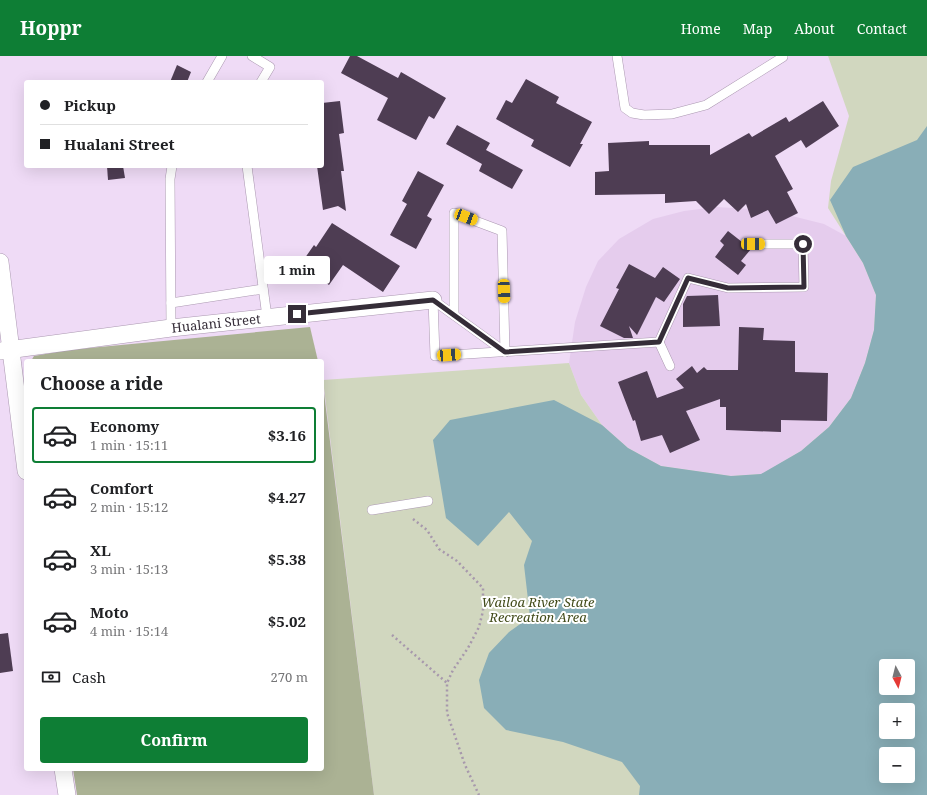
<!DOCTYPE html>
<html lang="en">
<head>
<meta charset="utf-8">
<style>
  body { margin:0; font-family:"Noto Serif",serif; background:#f6f6f6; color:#202124; height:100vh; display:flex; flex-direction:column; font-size:15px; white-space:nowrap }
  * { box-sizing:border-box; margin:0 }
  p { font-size:13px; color:#757577 }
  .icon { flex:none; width:22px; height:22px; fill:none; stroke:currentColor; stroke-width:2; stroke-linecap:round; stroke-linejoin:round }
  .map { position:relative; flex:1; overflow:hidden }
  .drawer { position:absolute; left:24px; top:303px; width:300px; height:412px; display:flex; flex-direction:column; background:#fff; border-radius:4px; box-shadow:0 4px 16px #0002 }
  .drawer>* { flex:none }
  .hud { position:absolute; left:24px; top:24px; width:300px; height:88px; border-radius:4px; box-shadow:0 4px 16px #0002; display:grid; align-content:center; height:88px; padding:0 16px; background:#fff }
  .needle { width:26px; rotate:173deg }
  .tools { position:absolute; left:879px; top:603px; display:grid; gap:8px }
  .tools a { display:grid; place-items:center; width:36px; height:36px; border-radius:4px; background:#fff; box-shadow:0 4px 16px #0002; font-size:20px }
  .end { position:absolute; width:18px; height:18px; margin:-9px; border:5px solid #352d38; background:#fff; box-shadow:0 0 0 2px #fff }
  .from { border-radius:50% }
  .bubble { position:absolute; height:28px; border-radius:4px; background:#fff; box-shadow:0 4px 16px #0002; font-size:13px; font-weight:700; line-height:28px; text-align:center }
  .car { position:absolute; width:12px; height:24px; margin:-12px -6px; border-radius:5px; box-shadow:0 0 3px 1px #0007; background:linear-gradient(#f5c518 24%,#345 0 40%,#f5c518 0 76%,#345 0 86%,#f5c518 0) }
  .hud b { display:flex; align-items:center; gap:14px; height:38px; font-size:15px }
  .hud b+b { border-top:1px solid #e0e0e0 }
  .hud i { width:10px; height:10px; background:#202124 }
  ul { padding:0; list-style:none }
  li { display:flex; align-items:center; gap:12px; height:56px; margin:0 8px 6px; padding:0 8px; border:2px solid transparent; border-radius:4px }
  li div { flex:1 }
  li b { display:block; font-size:15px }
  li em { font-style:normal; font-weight:700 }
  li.selected { border-color:#0e7e35 }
  li>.icon { width:36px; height:36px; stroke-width:1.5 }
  h2 { padding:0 16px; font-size:18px; line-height:48px }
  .pay { display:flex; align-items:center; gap:10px; height:44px; padding:0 16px; font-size:15px }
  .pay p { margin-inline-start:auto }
  .action { display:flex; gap:8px; margin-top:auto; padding:8px 16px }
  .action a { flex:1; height:46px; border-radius:4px; background:#0e7e35; color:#fff; font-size:16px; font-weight:700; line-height:46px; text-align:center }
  header { display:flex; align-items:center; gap:24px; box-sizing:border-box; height:56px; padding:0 20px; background:#0e7e35; color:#fff }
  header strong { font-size:19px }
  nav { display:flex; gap:22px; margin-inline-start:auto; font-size:14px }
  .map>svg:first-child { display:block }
</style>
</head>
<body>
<header>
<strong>Hoppr</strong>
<nav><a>Home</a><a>Map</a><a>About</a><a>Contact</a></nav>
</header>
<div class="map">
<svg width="927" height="739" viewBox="0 0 927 739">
  <rect width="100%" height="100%" fill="#efdbf6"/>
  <polygon fill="#e5cced" points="716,151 768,154 824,168 846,180 863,207 876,239 874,274 865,307 851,342 829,371 801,395 762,418 731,420 661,410 628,392 602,369 581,339 569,307 575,266 586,231 598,205 619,183 653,163 684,155"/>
  <path fill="#d1d7bf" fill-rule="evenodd" d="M828,0H927V739H374L323,324L569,307L581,339L602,369L628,392L661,410L731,420L762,418L801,395L829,371L851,342L865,307L874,274L876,239L863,207L828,152L831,125L849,60ZM886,610H908V632H886ZM886,654H908V676H886ZM886,698H908V720H886Z"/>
  <g fill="#abb294">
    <polygon points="310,271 318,305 31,305 34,300 68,294"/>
    <polygon points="322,321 374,739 77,739 73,713 322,713"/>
  </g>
  <path fill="#89aeb7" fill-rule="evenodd" d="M927,70V739H639L640,730L622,706L563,686L506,674L484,652L479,624L489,597L509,576L530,561L524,509L532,485L509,456L478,490L446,462L433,384L450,364L554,344L602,369L628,392L661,410L731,420L761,418L801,395L829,371L851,342L865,307L874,274L876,239L863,207L846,180L830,144L853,111L917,84ZM886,610H908V632H886ZM886,654H908V676H886ZM886,698H908V720H886Z"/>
  <g fill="#4e3d53">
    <polygon points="350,0 357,0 398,22 401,16 446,42 434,63 429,60 416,84 377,64 388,42 341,17"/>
    <polygon points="177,9 191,16 187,26 170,26"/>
    <polygon points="526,23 559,41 556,47 592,66 580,88 583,88 570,111 531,90 534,84 496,63 506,44 512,47"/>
    <polygon points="340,45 344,77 339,78 344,115 341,115 346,155 338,150 323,154 317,110 322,110 322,47"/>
    <polygon points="823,45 839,70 806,92 801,84 775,100 793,133 787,136 798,157 776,168 768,154 751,162 746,148 738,156 724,143 709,158 696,145 665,147 665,138 595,139 595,116 609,115 608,87 649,85 649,89 710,89 710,99 749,77 752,81 786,61 789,66"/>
    <polygon points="457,69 490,87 486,94 523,114 512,133 479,115 482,108 446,88"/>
    <polygon points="107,110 123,110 125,122 108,124"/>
    <polygon points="418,115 444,129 427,160 432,163 416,193 390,179 407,148 402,145"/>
    <polygon points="332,167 400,210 383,236 343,209 329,229 300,209 314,189 316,191"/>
    <polygon points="728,175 751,193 741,205 746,209 738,219 715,201 724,189 720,185"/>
    <polygon points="629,208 655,222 663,211 680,223 664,246 656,241 637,279 629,270 633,282 624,282 600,270 619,233 616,232"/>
    <polygon points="718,239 720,270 683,271 683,248 687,240"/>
    <polygon points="739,271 764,272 763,284 795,285 795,316 828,317 827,365 781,364 781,376 726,374 726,351 720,351 720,343 686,355 700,384 670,397 662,379 641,385 635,364 633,365 618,326 647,315 657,342 684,332 676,323 692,310 697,317 704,311 707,314 738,314"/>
    <polygon points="8,577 13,615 0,617 0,578"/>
  </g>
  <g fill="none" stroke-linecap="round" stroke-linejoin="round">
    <g stroke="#ab98b1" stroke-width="10">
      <g id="lane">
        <polyline points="252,0 270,11 261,26"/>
        <polyline points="617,0 625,52 632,57 644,59 672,58 706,49 783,1"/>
        <polyline points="207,26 222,0"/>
        <polyline points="247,110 267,261"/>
        <polyline points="433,244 435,300 659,286 688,222 728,232 804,231 803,188 753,188"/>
        <polyline points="433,244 505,296"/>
        <polyline points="171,247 263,233"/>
        <polyline points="454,259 454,157 502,175 505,296"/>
        <polyline points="171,272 170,123 172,110"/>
        <polyline points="659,286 670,310"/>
        <polyline points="372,454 428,445"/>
      </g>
    </g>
    <g stroke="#ab98b1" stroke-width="18">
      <g id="street">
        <polyline points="0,206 26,415"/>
        <polyline points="0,295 171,272 433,244"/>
        <polyline points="63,713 67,739"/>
      </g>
    </g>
    <g stroke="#a798ac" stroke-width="2.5" stroke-dasharray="2 3" stroke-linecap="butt">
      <polyline points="413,463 427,474 439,493 457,505 483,532 483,555 479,571 468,592 453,614 447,627 447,657 465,709 479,739"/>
      <polyline points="392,579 447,627"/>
    </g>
    <use href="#lane" stroke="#fff" stroke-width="9"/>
    <use href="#street" stroke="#fff" stroke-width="17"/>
  </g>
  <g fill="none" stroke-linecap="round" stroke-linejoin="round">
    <polyline stroke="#352d38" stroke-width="5" points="297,258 433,244 505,296 659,286 688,222 728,232 804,231 803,188"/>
  </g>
  <g text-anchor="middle" stroke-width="4" stroke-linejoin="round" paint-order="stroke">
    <g font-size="13" fill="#352d38" stroke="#fff">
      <text transform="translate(216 267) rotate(-6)" y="5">Hualani Street</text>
    </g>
    <g font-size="13" font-style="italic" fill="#424b19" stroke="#fff">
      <text x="538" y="551">Wailoa River State<tspan x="538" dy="15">Recreation Area</tspan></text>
    </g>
  </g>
</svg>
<div class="tools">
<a><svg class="needle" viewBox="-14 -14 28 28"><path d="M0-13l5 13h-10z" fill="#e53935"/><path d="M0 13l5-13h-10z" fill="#757577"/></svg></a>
<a>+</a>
<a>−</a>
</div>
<i class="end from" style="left:803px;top:188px"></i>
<i class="end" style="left:297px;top:258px"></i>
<div class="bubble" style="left:264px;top:200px;width:66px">1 min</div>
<i class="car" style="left:466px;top:161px;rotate:111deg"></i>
<i class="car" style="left:753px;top:188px;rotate:90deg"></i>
<i class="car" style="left:504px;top:235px;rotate:178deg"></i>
<i class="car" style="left:449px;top:299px;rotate:86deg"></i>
<div class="hud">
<b><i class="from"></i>Pickup</b>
<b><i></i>Hualani Street</b>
</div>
<section class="drawer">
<h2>Choose a ride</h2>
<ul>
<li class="selected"><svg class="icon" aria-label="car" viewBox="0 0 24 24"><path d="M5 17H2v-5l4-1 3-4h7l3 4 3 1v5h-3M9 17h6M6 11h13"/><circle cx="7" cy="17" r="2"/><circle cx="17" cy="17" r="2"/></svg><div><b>Economy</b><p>1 min · 15:11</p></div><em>$3.16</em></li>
<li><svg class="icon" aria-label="car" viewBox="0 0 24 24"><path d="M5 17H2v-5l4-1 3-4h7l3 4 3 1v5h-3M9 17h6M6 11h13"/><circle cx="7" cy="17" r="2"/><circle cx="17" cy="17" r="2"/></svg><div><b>Comfort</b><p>2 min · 15:12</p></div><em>$4.27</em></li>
<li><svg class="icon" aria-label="car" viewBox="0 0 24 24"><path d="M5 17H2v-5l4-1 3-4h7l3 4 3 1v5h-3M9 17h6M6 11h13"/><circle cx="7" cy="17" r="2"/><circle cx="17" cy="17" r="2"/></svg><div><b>XL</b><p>3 min · 15:13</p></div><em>$5.38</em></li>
<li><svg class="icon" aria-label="car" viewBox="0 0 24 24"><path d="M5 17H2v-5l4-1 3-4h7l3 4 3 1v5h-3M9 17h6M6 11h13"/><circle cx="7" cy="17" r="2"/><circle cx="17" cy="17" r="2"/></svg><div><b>Moto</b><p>4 min · 15:14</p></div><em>$5.02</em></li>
</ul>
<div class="pay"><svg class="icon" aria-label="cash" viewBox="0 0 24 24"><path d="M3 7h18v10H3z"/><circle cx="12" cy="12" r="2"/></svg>Cash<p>270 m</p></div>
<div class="action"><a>Confirm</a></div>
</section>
</div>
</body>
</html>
